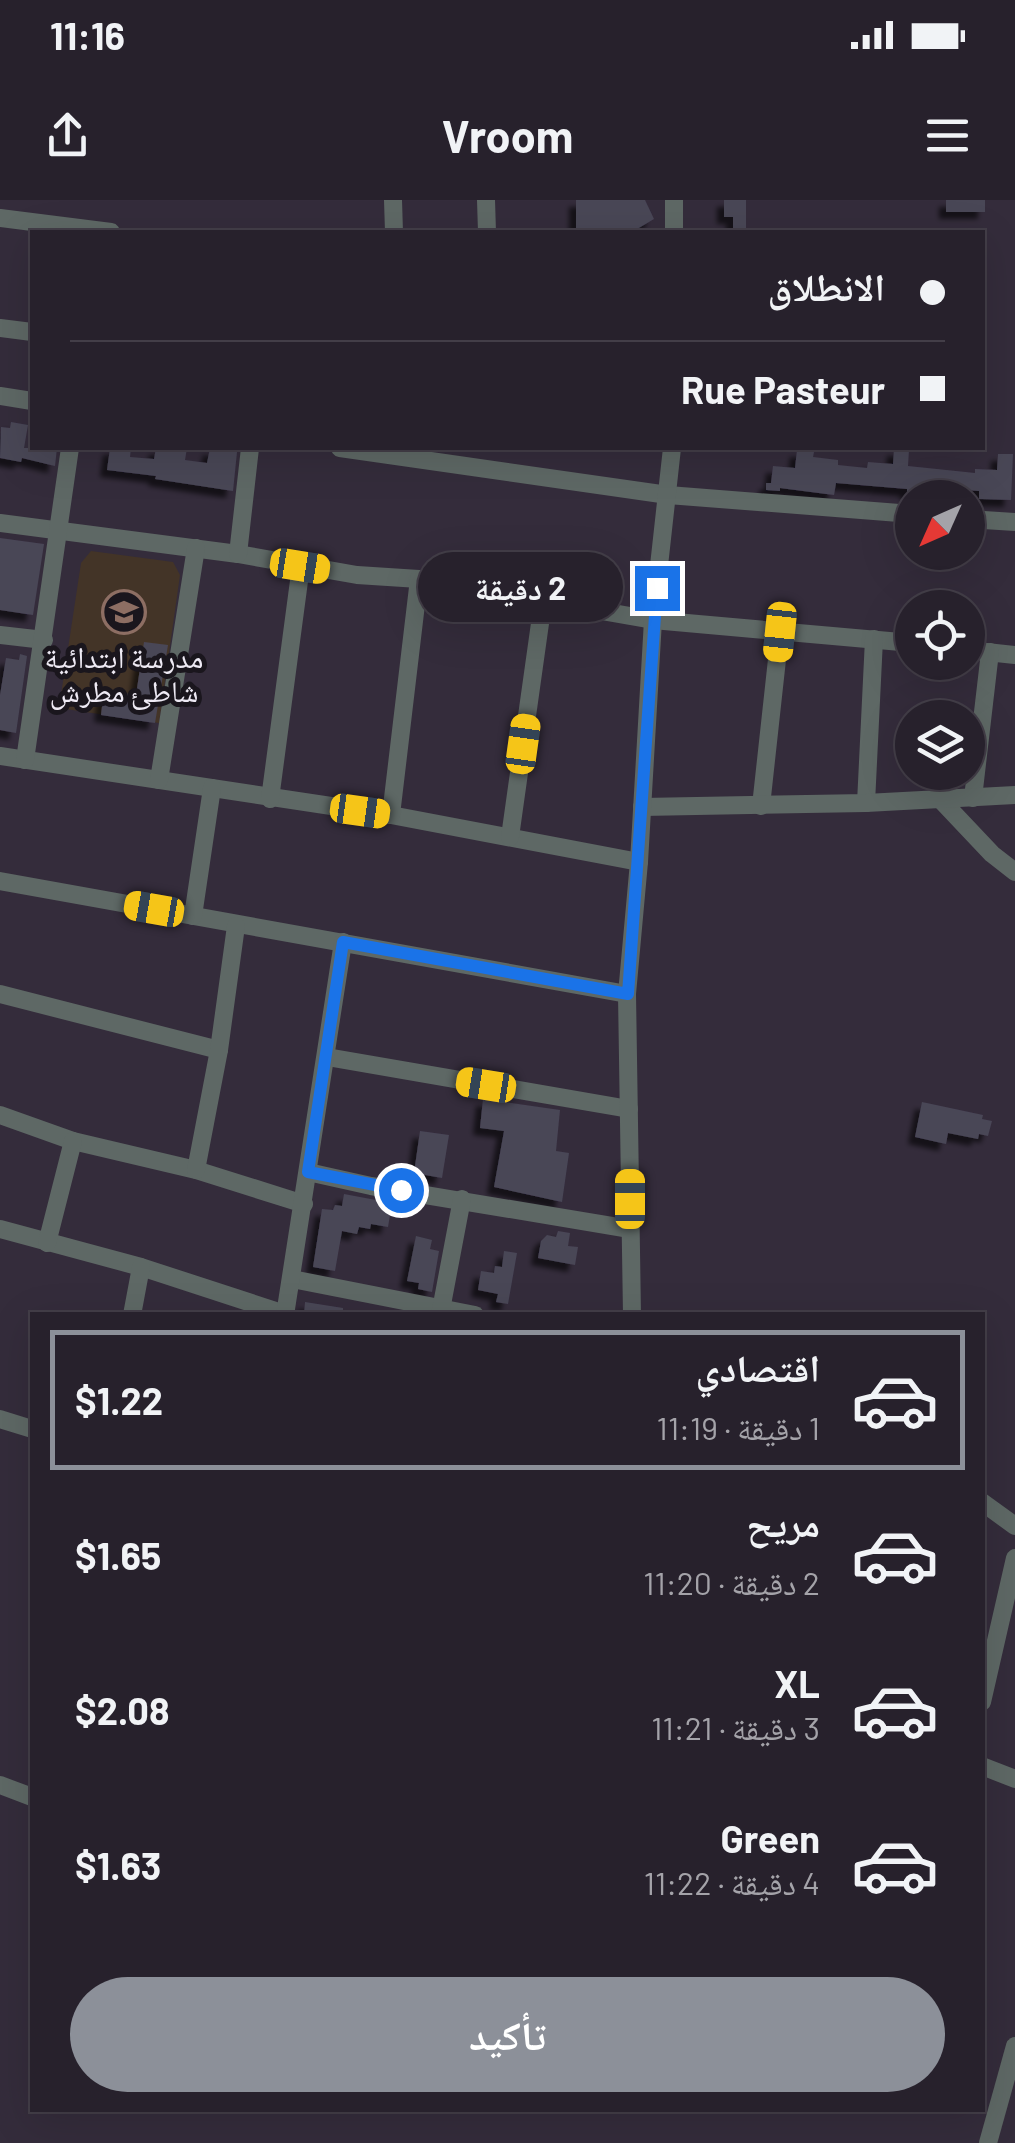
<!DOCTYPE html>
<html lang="ar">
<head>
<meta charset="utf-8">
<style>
  body { margin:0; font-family:Barlow,"Noto Naskh Arabic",sans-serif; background:#2f2934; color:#f1f3f6; direction:rtl; height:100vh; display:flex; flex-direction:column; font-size:38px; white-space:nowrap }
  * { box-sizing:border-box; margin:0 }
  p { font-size:32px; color:#a4a3a9 }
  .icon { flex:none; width:55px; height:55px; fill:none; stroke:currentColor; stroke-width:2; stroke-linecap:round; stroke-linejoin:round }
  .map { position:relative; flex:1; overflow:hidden; direction:ltr }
  .details { position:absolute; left:30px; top:1112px; width:955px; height:800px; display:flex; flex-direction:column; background:#27212c; border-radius:0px; box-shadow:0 10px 40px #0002,0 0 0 2px #433e48; direction:rtl }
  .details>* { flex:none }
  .top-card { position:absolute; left:30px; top:30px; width:955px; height:220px; border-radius:0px; box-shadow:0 10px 40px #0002,0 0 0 2px #433e48; direction:rtl; display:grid; align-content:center; height:220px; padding:0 40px; background:#27212c }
  .needle { width:65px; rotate:225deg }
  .tools { position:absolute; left:895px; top:280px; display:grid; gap:20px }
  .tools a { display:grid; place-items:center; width:90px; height:90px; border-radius:50%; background:#27212c; box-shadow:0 10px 40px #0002,0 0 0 2px #433e48; font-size:50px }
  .end { position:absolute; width:45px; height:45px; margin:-22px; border:12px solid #1a73e8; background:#fff; box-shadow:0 0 0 5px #fff }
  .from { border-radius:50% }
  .bubble { position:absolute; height:70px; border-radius:35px; background:#27212c; box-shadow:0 10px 40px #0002,0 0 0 2px #433e48; font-size:32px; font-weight:700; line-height:70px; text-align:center; direction:rtl }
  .car { position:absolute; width:30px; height:60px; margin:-30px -15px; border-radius:12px; box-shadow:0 0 8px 2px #0007; background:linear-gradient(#f5c518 24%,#345 0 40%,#f5c518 0 76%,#345 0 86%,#f5c518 0) }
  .top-card b { display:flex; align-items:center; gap:35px; height:95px; font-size:38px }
  .top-card b+b { border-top:2px solid #433e48 }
  .top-card i { width:25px; height:25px; background:#f1f3f6 }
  ul { padding:18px 0 0; list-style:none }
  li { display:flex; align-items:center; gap:30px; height:140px; margin:0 20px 15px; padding:0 20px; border:5px solid transparent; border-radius:0px }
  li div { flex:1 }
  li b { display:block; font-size:38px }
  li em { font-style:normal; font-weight:700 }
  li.selected { border-color:#8c9099 }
  li>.icon { width:90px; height:90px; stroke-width:1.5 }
  .action { display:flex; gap:20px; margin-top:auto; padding:20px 40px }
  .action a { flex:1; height:115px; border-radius:60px; background:#8c9099; color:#fff; font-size:40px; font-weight:700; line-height:115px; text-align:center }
  .status { display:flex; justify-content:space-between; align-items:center; height:70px; padding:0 50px; background:#27212c; direction:ltr }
  .status svg { height:28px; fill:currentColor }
  header { display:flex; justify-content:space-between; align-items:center; height:130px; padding:0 40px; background:#27212c; font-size:45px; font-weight:700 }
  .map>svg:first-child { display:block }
</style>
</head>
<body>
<div class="status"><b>11:16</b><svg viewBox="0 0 49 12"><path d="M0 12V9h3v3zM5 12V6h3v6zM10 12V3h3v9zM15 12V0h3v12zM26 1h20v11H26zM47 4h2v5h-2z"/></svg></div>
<header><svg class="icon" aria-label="menu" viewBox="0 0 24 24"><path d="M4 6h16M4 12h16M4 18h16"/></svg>Vroom<svg class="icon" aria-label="share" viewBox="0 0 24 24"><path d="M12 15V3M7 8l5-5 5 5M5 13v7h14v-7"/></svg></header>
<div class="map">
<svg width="1015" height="1943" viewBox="0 0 1015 1943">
  <defs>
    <filter id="shadow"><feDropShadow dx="-7" dy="7" stdDeviation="2.5" flood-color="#0009"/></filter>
  </defs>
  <rect width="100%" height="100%" fill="#342c3b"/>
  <polygon fill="#433427" points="91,351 173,362 180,375 159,523 59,508 81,363"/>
  <g fill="#494657" filter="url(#shadow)">
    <polygon points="576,0 645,0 654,19 632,32 576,32"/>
    <polygon points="724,0 746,0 746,31 733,31 733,17 724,17"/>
    <rect x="946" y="0" width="39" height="12"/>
    <polygon points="11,222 28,225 24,248 57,248 55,266 22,258 21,262 0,258 1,227 10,228"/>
    <polygon points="110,248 131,248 130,257 154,259 156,248 187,248 185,260 207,263 210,248 237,252 233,291 155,279 156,276 107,270"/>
    <polygon points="894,249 909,250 908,266 975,273 975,269 997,270 998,254 1013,254 1011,300 979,299 979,291 947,289 947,298 916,298 917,294 907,293 907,289 836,283 834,295 780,288 780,291 766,290 766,283 771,283 773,266 795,268 797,250 814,252 813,257 838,260 838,265 867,268 868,262 893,264"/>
    <polygon points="0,338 44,344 33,415 0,410"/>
    <polygon points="144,442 168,445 155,523 101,515 104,490 136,495"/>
    <polygon points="20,454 27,456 16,533 0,530 0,495 6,458 19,460"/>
    <polygon points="483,899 560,910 556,951 569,953 562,1002 494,987 504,931 480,928"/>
    <polygon points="922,902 983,915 982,919 992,921 988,936 979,934 978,939 948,933 946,944 915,937"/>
    <polygon points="420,931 449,935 442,978 414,973"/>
    <polygon points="344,994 392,1003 388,1027 371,1024 370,1029 359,1027 357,1034 342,1031 335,1071 313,1067 322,1009 333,1010 335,1005 342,1006"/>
    <polygon points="558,1031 570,1033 568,1046 578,1047 575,1065 538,1058 541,1041 547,1035 556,1037"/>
    <polygon points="416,1036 432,1040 430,1049 439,1051 432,1092 418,1089 419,1083 407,1081"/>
    <polygon points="504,1051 517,1053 508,1104 496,1102 498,1094 478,1090 481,1071 494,1073 495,1066 502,1067"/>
    <polygon points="305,1102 343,1108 343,1115 304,1115"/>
  </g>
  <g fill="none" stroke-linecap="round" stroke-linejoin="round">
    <g stroke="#5e6865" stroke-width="18">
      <polyline points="393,0 394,32"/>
      <polyline points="486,0 487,32"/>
      <polyline points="0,18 111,32"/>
      <polyline points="674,32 674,0"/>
      <polyline points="0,128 32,132"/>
      <polyline points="0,196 32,201"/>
      <polyline points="340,248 668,295 912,314"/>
      <polyline points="968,319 1015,322"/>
      <polyline points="0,323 238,354 357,375 419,379 653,420 912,443"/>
      <polyline points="238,354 250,248"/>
      <polyline points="0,435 44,440"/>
      <polyline points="968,450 1015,455"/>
      <polyline points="0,556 391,615 639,662"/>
      <polyline points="25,560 70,248"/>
      <polyline points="159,580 196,348"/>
      <polyline points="973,598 990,452"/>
      <polyline points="270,599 301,366"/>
      <polyline points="940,599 992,654 1015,672"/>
      <polyline points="866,603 874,439"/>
      <polyline points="761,606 780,432"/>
      <polyline points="642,607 866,603 1015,595"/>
      <polyline points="391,615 419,379"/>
      <polyline points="510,637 543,402"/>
      <polyline points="0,681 627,794"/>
      <polyline points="193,716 212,588"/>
      <polyline points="0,794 219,850"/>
      <polyline points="327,857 629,909"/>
      <polyline points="0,915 73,941 196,970 304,1004"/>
      <polyline points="196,970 219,850 236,726"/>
      <polyline points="308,972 371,986 630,1029"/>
      <polyline points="0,1029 141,1067 285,1114"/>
      <polyline points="47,1043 73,941"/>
      <polyline points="292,1079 475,1115"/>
      <polyline points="132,1115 141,1067"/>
      <polyline points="285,1115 343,742"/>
      <polyline points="440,1115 462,999"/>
      <polyline points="632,1115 627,794 639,662 653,420 672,248"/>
      <polyline points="0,1219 32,1229"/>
      <polyline points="982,1302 1015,1326"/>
      <polyline points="982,1502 1015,1358"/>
      <polyline points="982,1566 1015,1579"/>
      <polyline points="0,1585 32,1597"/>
      <polyline points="988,1943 1015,1846"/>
    </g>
  </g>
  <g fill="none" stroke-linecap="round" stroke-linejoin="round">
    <polyline stroke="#1a73e8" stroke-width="12" points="401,990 308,972 343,742 628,794 657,388"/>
  </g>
  <defs>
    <g id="school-ring" transform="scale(2.25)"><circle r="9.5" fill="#1a161d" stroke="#8d6e63" stroke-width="1.5"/><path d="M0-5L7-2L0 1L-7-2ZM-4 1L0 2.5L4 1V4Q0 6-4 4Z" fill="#8d6e63"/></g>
  </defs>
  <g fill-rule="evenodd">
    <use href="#school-ring" x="124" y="412"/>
  </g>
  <g text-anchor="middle" stroke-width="10" stroke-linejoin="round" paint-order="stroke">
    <g font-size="30" fill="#eeeaf4" stroke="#1a161d">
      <text x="124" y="468">مدرسة ابتدائية<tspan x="124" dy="34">شاطئ مطرش</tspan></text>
    </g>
  </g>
</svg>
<div class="tools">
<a><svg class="needle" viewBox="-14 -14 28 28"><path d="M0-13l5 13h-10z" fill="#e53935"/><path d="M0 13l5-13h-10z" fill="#a4a3a9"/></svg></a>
<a><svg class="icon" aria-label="locate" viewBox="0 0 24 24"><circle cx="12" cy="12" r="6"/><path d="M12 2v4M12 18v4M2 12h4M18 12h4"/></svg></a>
<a><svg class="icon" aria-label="layers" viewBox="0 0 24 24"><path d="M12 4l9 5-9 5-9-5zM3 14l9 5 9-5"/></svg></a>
</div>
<i class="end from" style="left:401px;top:990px"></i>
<i class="end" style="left:657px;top:388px"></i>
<div class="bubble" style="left:418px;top:352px;width:205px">2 دقيقة</div>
<i class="car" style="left:300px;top:366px;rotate:99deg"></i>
<i class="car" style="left:780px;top:432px;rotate:186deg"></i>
<i class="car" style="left:523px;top:544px;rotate:8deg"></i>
<i class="car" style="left:360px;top:611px;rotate:98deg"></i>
<i class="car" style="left:154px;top:709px;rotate:280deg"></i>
<i class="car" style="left:486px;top:885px;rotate:279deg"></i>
<i class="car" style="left:630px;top:999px;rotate:0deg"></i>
<div class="top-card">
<b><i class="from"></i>الانطلاق</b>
<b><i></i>Rue Pasteur</b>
</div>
<section class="details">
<ul>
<li class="selected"><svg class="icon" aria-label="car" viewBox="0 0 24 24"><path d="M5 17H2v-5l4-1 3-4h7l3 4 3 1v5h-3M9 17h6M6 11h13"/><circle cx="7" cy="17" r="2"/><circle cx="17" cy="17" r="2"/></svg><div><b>اقتصادي</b><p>1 دقيقة · 11:19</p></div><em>$1.22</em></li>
<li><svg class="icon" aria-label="car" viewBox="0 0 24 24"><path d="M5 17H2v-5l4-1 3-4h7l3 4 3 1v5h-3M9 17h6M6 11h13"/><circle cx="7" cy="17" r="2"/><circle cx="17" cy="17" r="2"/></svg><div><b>مريح</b><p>2 دقيقة · 11:20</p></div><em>$1.65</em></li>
<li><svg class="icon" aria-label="car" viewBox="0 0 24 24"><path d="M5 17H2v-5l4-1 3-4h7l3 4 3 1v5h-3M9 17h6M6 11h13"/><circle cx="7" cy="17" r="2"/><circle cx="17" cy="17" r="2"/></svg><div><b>XL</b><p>3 دقيقة · 11:21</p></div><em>$2.08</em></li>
<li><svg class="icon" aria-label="car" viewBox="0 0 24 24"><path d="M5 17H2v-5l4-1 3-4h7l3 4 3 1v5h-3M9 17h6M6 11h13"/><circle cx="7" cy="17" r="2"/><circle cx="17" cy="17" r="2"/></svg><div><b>Green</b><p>4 دقيقة · 11:22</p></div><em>$1.63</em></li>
</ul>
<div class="action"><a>تأكيد</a></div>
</section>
</div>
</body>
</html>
